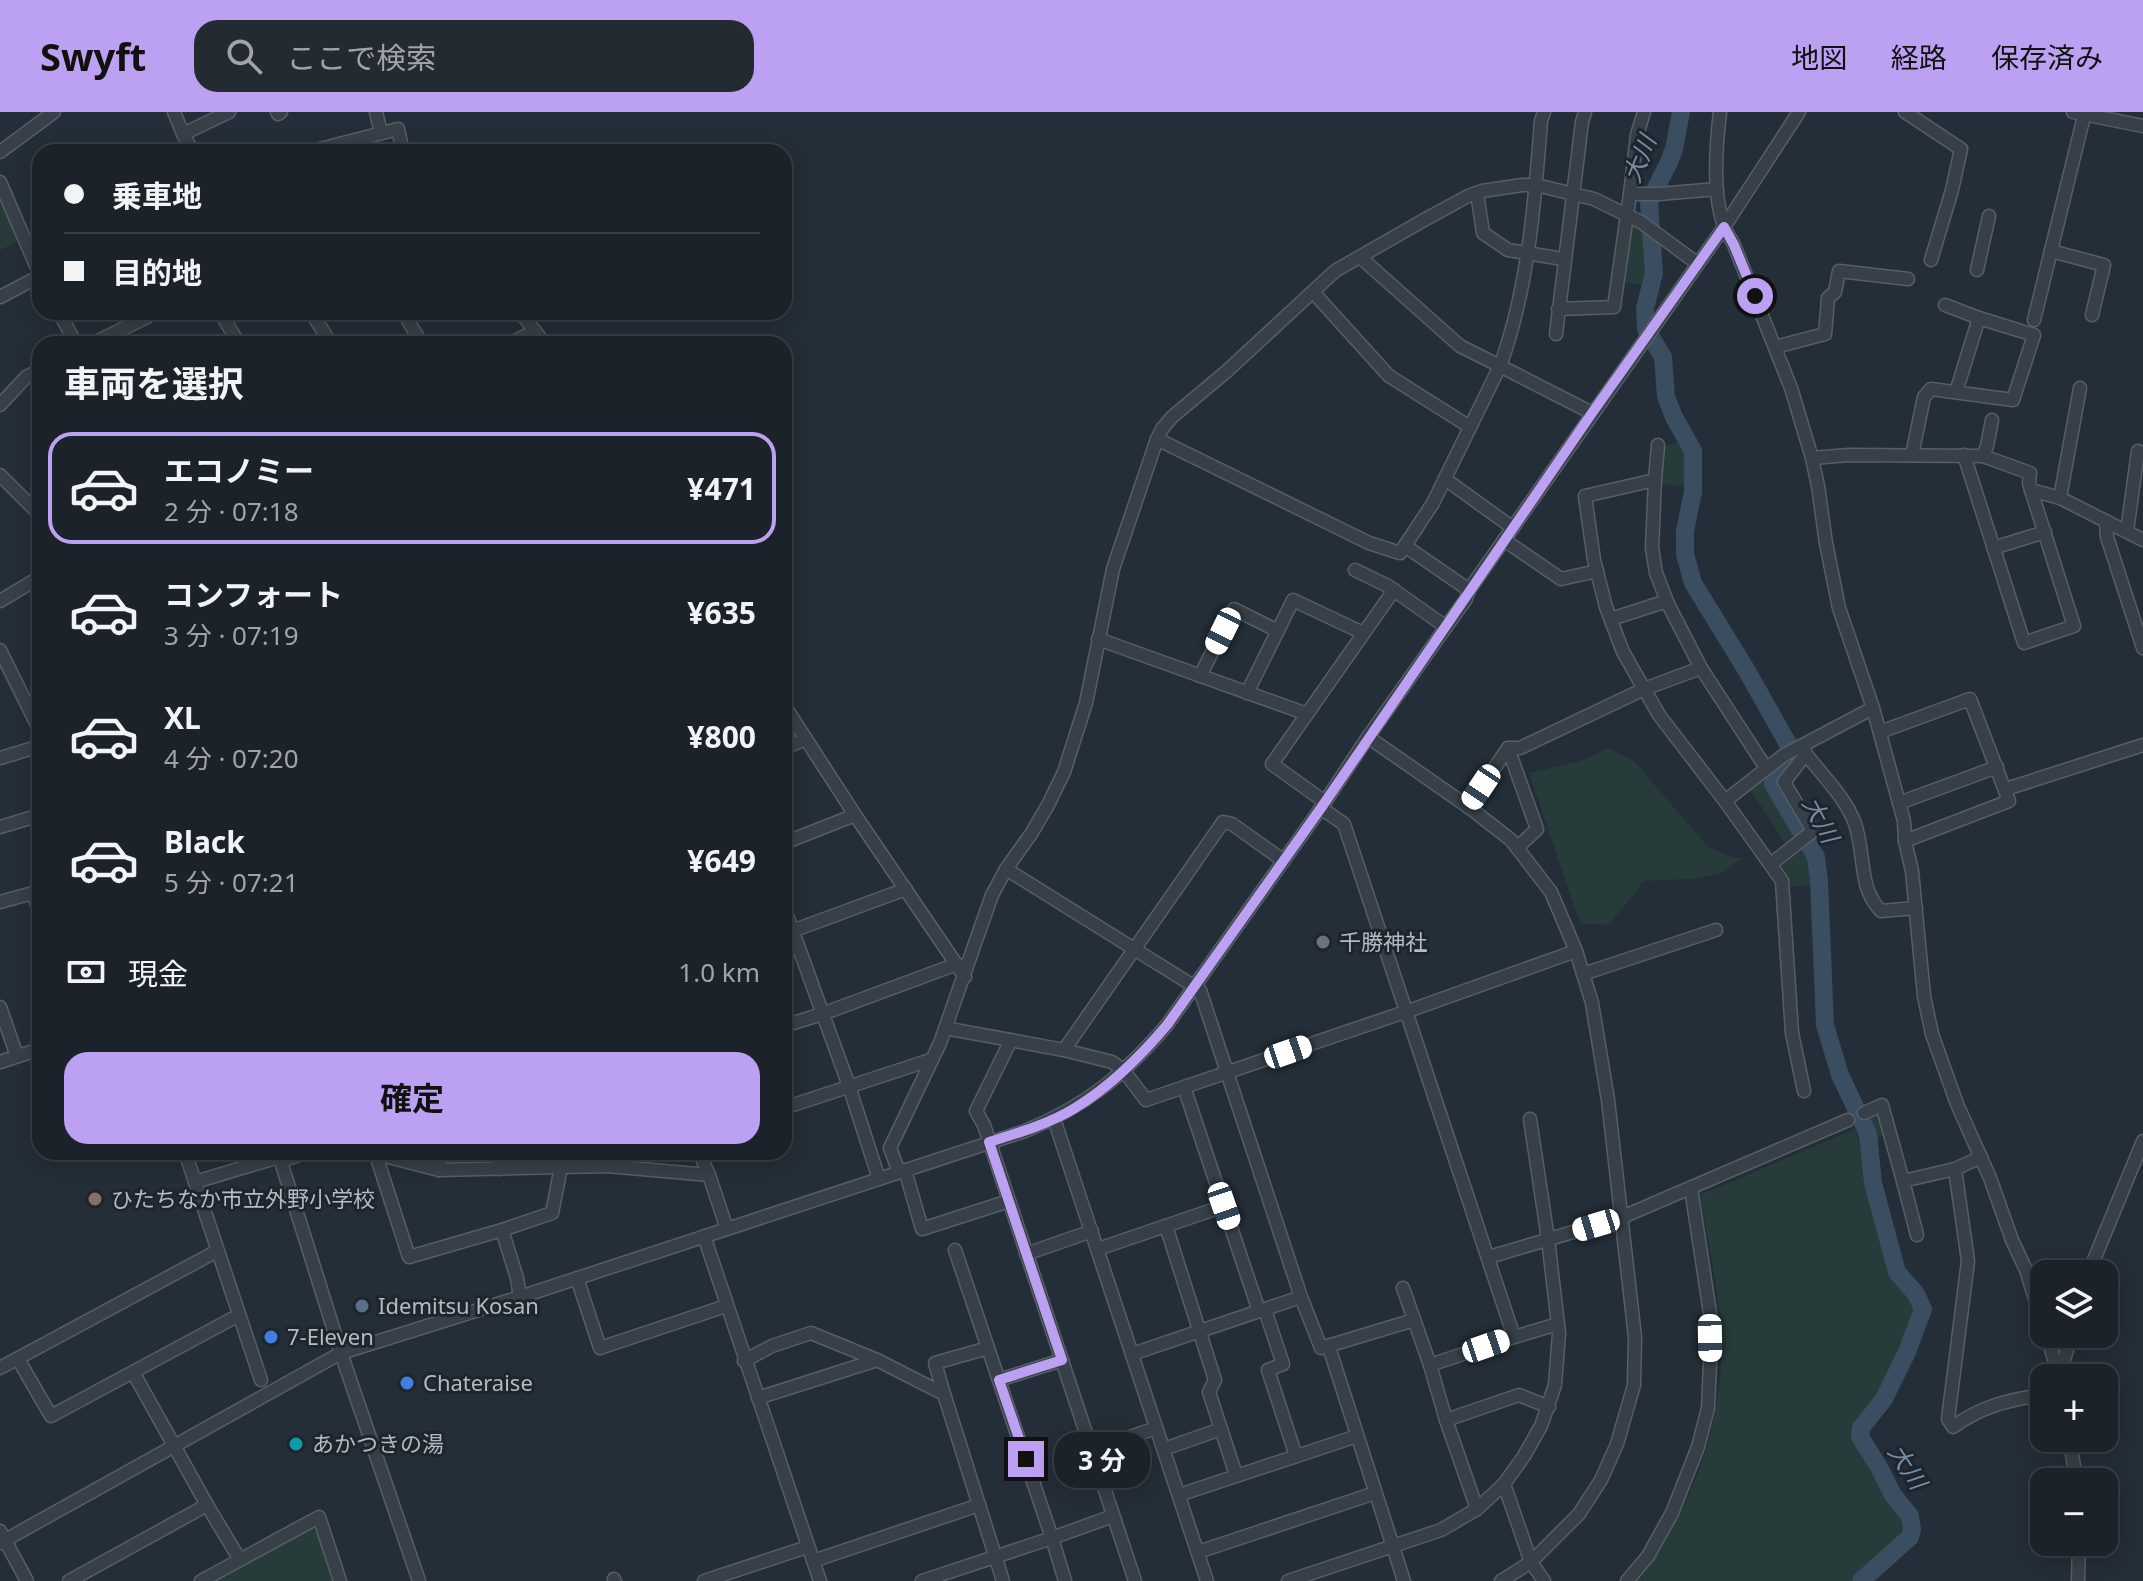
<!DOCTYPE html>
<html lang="ja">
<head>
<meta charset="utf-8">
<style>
  body { margin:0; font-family:"Noto Sans","Noto Sans JP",sans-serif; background:#242a32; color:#f1f3f6; height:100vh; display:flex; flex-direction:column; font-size:30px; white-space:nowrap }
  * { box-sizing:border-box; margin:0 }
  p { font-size:26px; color:#a0a4a8 }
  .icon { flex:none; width:44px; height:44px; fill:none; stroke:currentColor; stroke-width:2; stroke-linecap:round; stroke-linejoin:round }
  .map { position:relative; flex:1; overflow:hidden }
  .side { position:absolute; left:32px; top:224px; width:760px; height:824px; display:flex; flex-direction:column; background:#1b222a; border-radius:24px; box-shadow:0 4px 20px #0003,0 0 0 2px #393f47 }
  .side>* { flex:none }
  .hud { position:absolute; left:32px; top:32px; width:760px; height:176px; border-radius:24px; box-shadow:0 4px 20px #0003,0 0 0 2px #393f47; display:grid; align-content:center; height:176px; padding:0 32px; background:#1b222a }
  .fabs { position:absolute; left:2030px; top:1148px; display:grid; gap:16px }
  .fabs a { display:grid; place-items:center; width:88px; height:88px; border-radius:16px; background:#1b222a; box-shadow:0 4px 20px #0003,0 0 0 2px #393f47; font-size:40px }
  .end { position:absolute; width:36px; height:36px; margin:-18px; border:10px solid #bca0f2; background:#111; box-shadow:0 0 0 4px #111 }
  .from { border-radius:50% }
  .bubble { position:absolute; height:56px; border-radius:24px; background:#1b222a; box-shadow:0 4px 20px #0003,0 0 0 2px #393f47; font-size:26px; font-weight:700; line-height:56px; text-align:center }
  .car { position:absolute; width:24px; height:48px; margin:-24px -12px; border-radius:10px; box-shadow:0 0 6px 2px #0007; background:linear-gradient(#fff 24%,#345 0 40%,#fff 0 76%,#345 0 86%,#fff 0) }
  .hud b { display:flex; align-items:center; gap:28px; height:76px; font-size:30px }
  .hud b+b { border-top:2px solid #393f47 }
  .hud i { width:20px; height:20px; background:#f1f3f6 }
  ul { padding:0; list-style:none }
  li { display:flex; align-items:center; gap:24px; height:112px; margin:0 16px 12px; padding:0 16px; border:4px solid transparent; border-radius:24px }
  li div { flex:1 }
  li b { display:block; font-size:30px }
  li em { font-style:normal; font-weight:700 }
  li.active { border-color:#bca0f2 }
  li>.icon { width:72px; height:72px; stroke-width:1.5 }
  h2 { padding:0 32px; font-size:36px; line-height:96px }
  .pay { display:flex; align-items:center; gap:20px; height:88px; padding:0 32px; font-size:30px }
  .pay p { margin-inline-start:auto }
  .action { display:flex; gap:16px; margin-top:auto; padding:16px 32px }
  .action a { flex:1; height:92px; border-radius:24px; background:#bca0f2; color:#111; font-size:32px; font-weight:700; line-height:92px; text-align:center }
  header { display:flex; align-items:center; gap:48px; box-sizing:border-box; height:112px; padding:0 40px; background:#bca0f2; color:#111 }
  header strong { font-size:38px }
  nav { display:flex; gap:44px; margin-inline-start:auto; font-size:28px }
  .search { width:560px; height:72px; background:#242a32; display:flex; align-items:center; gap:20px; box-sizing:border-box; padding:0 28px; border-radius:24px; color:#a0a4a8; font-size:30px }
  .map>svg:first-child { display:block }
</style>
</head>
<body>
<header>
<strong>Swyft</strong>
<div class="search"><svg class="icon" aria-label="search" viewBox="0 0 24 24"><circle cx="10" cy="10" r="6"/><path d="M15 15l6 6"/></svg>ここで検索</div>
<nav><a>地図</a><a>経路</a><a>保存済み</a></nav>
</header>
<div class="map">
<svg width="2143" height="1469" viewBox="0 0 2143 1469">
  <rect width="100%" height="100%" fill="#242e38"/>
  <g fill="#273b3a">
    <polygon points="0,91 5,93 17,130 0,138"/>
    <polygon points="1634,112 1649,121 1652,161 1649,174 1619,170 1627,117"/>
    <polygon points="1684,329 1687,339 1689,374 1657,372 1663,334"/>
    <polygon points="1608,636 1634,649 1707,734 1731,745 1742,746 1720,762 1690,767 1643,769 1631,786 1608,813 1580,811 1529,661 1581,649"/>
    <polygon points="1780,652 1770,671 1798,721 1785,731 1748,674"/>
    <polygon points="1802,729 1813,745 1815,773 1785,775 1772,752"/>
    <polygon points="1878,1002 1884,1024 1866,1028 1861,1038 1854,1010"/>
    <path d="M1855,1017L1892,1161L1916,1190L1919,1201L1886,1277L1859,1316L1857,1322L1859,1330L1888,1381L1908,1406L1910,1416L1908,1424L1858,1469H1636C1696,1395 1731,1295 1719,1199C1715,1160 1707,1122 1700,1083Z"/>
    <polygon points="312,1416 317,1420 334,1469 213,1469"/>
  </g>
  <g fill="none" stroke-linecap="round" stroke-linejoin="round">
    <polyline stroke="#3b4d60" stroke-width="18" points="1681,0 1674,37 1669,50 1649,90 1654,161 1645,196 1646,217 1663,245 1666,285 1674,305 1693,339 1693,380 1685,419 1685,442 1693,471 1747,559 1792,639 1793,645 1783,655 1773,672 1816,745 1819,769 1825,913 1840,963 1868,1022 1873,1071 1897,1160 1916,1182 1923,1197 1907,1240 1884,1287 1861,1316 1860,1325 1879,1355 1893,1383 1910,1404 1912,1417 1910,1425 1861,1469"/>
    <g stroke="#565e66" stroke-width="15">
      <g id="minor">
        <polyline points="174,0 183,22 193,40"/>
        <polyline points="277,0 278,2 281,0"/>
        <polyline points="376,0 381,21"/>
        <path d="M1544,0L1541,9C1535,88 1528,179 1500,254L1592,301"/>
        <path d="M1720,0C1716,33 1712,85 1725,116C1727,122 1731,127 1734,133L1791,276L1812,346L1818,374L1826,431L1839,496L1873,596L1904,709L1905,729L1912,759L1924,884L1932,922L1957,992L1990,1066L2012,1128L2026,1158L2044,1216"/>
        <polyline points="1905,0 1961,37 1952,78 1931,148"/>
        <polyline points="2073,0 2143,14"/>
        <polyline points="183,22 229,0"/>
        <polyline points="0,40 54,0"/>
        <polyline points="308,40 398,17 403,40"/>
        <polyline points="0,70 40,163"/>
        <polyline points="1477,81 1483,121 1508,138 1563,147"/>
        <polyline points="1630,82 1659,82 1717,77"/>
        <polyline points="2051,139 2104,153 2092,203"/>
        <polyline points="1977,158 1989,104"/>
        <polyline points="1313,180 1389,264 1470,315"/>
        <polyline points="0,185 40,164"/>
        <polyline points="1945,193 1979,206"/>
        <polyline points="1558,197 1614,195 1630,82 1637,23 1644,0"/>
        <polyline points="59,200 76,232"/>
        <polyline points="220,200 239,232"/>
        <polyline points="311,200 331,232"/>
        <polyline points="403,200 422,232"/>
        <polyline points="520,200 545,232"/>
        <polyline points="2034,208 2085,0"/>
        <polyline points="1556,222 1582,10 1585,0"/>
        <polyline points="92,232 157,200"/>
        <polyline points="509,232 535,219"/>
        <polyline points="1775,235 1825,222 1828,186 1835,180 1839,159 1908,167"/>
        <polyline points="0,293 26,265 40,258"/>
        <polyline points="1157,327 1369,431 1400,441 1433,391 1500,254 1460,234 1360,145"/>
        <polyline points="1912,343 1924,285 1931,277 2013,288 2034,223 1979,206 1956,280"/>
        <polyline points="1964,343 2024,531 2074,514 2031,378"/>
        <polyline points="1983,344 1987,334 1992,308"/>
        <polyline points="1812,346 1849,343 1983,344 2030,361 2029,371 2031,378 2060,386 2143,428"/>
        <polyline points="0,363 40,403"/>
        <polyline points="1445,367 1513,416"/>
        <polyline points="1655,368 1658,333"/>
        <polyline points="2060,386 2080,276"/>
        <polyline points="2106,409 2107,425 2143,536"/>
        <polyline points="2127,419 2138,339"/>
        <polyline points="1504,428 1561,467 1597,459"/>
        <polyline points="1405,434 1469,478"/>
        <polyline points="1993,436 2045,420"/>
        <polyline points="1355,458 1388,474 1446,515"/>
        <polyline points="0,489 40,465"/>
        <polyline points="1611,507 1667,489"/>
        <polyline points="1098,527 1307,602"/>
        <polyline points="0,538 40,619"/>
        <polyline points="1200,564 1234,497 1278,519"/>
        <polyline points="1247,581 1293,488 1363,521"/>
        <polyline points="784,593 855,703 965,865"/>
        <polyline points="1880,620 1970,587 2009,689 1905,729"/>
        <polyline points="784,636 806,627"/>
        <polyline points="1508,636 1537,717 1517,736"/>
        <path d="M1806,642C1822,663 1844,684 1854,709C1866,739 1857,775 1881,799L1916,796"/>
        <polyline points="0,646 40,634"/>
        <polyline points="1766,656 1701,556 1668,492 1656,461 1652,436 1655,368 1585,384 1594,448 1606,495 1623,540 1659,603 1725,689 1782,769 1792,921 1804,979"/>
        <polyline points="2006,677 2143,633"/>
        <polyline points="1725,689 1784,643 1873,596"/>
        <polyline points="1325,690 1272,652 1394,478"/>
        <polyline points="1899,691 1997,655"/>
        <polyline points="1468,695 1508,636 1520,636 1644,577 1701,556"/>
        <polyline points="1321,696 1344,712 1514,1225"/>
        <polyline points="0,715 40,703"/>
        <polyline points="784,731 855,703"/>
        <polyline points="1771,752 1813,719 1784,670 1806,642 1804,636"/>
        <polyline points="1006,757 1200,878 1301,1185 1321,1236 1414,1208"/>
        <polyline points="33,781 40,802"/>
        <polyline points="0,790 40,779"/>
        <polyline points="784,795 849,974 879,1067"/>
        <polyline points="784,822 906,777"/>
        <polyline points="1583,862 1716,818"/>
        <polyline points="0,895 17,944"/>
        <polyline points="784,914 822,902 957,852"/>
        <polyline points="945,916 1064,938 1223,710 1232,712 1284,749"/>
        <polyline points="1011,928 976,999 984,1013 1135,1469"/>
        <polyline points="1064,938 1112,950 1124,959 1146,988 1408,899 1576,839"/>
        <polyline points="0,950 40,937"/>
        <polyline points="1184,975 1259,1199"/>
        <polyline points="784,996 930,948"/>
        <polyline points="1864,1001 1882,993 1903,1069 1955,1057 1981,1045"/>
        <polyline points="1054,1007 1207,1469"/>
        <polyline points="185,1040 261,1268"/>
        <polyline points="278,1040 341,1241 419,1469"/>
        <polyline points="369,1040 439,1058 607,1054 709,1063"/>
        <polyline points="375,1040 409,1145 502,1118"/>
        <polyline points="699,1040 709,1063 727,1117"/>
        <polyline points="281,1049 308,1040"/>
        <polyline points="499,1057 502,1040"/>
        <path d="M1955,1057L1968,1149L1948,1307L1953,1315C1983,1293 2008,1289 2044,1282"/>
        <polyline points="439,1058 441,1040"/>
        <polyline points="905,1058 922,1117 1009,1089"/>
        <polyline points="899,1060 890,1036 940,931 992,783 1006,757 1031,722 1048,693 1064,660 1086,591 1113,457 1157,327 1162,317 1172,305 1227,259 1335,159 1424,108 1468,84 1482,79 1522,73 1536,73 1594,87 1641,110 1698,152"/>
        <polyline points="1903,1069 1917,1123"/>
        <polyline points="195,1070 279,1045"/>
        <polyline points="1166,1114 1215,1268 1209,1280 1236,1363"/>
        <polyline points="704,1124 820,1469"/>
        <polyline points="1098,1137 1224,1094"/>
        <polyline points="1026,1142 1092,1119"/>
        <polyline points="1489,1145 1620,1106 1848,1008"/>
        <polyline points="2088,1162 2143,1029"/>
        <polyline points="577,1166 600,1236 726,1194"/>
        <polyline points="1403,1176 1430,1253 1446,1308 1519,1283 1549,1295"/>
        <polyline points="520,1185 517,1166 502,1118 552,1101 564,1040"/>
        <polyline points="1265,1198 1283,1252 1268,1258 1296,1344"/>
        <polyline points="2046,1222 2057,1256 2057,1266"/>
        <polyline points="1329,1235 1404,1469"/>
        <polyline points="1132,1242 1301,1185"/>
        <polyline points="18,1247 51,1304 239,1203"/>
        <polyline points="744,1249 772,1234 811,1221 877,1248 944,1282 1003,1469"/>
        <polyline points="1430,1253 1514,1225 1558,1212"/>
        <polyline points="0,1256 217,1139"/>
        <polyline points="2057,1256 2063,1251 2072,1222"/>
        <polyline points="133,1260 207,1393 240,1448"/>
        <polyline points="999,1268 1062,1248"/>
        <polyline points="944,1282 935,1251 988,1236"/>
        <polyline points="758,1286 877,1248"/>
        <polyline points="1446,1308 1477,1397"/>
        <polyline points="2069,1326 2077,1370"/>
        <polyline points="1164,1337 1221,1317"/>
        <polyline points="1091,1338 1156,1316"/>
        <polyline points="1504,1372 1531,1450 1544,1469"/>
        <polyline points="1179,1383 1357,1324"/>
        <polyline points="0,1419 27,1469"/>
        <path d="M0,1431L341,1241L520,1185L1025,1019C1086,994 1124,963 1167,913L1321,696L1368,625"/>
        <polyline points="1198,1440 1375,1381"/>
        <polyline points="813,1449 979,1393"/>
        <polyline points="614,1467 615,1469"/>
        <polyline points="69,1469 207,1393"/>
        <polyline points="201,1469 319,1405 340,1469"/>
        <polyline points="704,1469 807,1435"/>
        <polyline points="922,1469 1052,1426 955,1138"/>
        <polyline points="1065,1469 1052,1426 1113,1404"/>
        <polyline points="1288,1469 1441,1418 1477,1397 1504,1372 1524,1344 1541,1314 1555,1273 1559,1221 1548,1127 1530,1007"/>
        <polyline points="1501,1469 1531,1450 1579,1402 1601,1368 1617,1332 1634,1273 1635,1225 1608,988 1592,891 1576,839 1551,780 1511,728 1470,696 1368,625 1446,515 1466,487 1469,478 1724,115 1799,0"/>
        <polyline points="1627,1469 1648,1444 1672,1401 1698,1335 1708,1296 1710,1251 1710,1201 1691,1076"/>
        <polyline points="2078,1469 2079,1430"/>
      </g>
    </g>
    <use href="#minor" stroke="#374049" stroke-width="12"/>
  </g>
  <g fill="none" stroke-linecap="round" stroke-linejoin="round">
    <path stroke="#bca0f2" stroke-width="10" d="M1026,1347L999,1268L1062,1248L989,1030C1018,1021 1049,1012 1075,996C1111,974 1140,945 1167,913L1321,696L1592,301L1724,115L1734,133L1755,184"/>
  </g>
  <circle fill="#6b7280" stroke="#1d252d" stroke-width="3" cx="1323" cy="830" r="8"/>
  <circle fill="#8d6e63" stroke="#1d252d" stroke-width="3" cx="95" cy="1087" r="8"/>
  <circle fill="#5c6f8a" stroke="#1d252d" stroke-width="3" cx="362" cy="1194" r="8"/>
  <g fill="#3f7fe0" stroke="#1d252d" stroke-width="3">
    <circle cx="271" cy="1225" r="8"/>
    <circle cx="407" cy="1271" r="8"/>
  </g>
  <circle fill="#0f9aa8" stroke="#1d252d" stroke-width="3" cx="296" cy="1332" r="8"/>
  <g text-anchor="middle" stroke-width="6" stroke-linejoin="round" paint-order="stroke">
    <g font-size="22" fill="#b3bbc5" stroke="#1d252d" text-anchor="start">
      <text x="1339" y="838">千勝神社</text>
      <text x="111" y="1095">ひたちなか市立外野小学校</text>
      <text x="378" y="1202">Idemitsu Kosan</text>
      <text x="287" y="1233">7-Eleven</text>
      <text x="423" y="1279">Chateraise</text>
      <text x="312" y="1340">あかつきの湯</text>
    </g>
    <g font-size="24" font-style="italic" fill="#768ea5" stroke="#1d252d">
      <text transform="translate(1640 47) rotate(-68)" y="8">大川</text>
      <text transform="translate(1820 708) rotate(62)" y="8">大川</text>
      <text transform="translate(1907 1355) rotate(57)" y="8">大川</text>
    </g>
  </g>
</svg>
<div class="fabs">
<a><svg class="icon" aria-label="layers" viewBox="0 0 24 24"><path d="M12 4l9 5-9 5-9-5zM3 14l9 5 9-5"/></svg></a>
<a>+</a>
<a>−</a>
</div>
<i class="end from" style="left:1755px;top:184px"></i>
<i class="end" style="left:1026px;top:1347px"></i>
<div class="bubble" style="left:1054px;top:1320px;width:96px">3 分</div>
<i class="car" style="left:1223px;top:519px;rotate:206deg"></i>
<i class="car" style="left:1481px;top:675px;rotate:214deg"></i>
<i class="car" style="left:1288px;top:940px;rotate:71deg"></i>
<i class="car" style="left:1224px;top:1094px;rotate:161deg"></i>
<i class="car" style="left:1596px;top:1113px;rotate:253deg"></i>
<i class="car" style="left:1710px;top:1226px;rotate:179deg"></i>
<i class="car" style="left:1486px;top:1234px;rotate:71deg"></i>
<div class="hud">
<b><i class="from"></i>乗車地</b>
<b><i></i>目的地</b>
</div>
<section class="side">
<h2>車両を選択</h2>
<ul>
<li class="active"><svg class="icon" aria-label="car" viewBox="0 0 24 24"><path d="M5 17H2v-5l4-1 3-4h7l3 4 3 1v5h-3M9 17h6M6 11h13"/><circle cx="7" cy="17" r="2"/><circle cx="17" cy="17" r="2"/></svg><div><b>エコノミー</b><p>2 分 · 07:18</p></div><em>¥471</em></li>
<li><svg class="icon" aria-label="car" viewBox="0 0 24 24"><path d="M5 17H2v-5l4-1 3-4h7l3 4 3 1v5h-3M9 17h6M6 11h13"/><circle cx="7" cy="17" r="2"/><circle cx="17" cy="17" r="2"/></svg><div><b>コンフォート</b><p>3 分 · 07:19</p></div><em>¥635</em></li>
<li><svg class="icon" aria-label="car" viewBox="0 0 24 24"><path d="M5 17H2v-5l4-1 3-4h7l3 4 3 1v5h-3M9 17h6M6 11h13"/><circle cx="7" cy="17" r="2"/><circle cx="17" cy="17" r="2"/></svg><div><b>XL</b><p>4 分 · 07:20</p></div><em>¥800</em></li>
<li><svg class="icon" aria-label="car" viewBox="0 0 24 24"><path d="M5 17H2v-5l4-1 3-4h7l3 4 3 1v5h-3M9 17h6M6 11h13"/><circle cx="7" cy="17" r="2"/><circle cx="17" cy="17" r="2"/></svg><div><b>Black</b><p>5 分 · 07:21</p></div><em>¥649</em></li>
</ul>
<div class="pay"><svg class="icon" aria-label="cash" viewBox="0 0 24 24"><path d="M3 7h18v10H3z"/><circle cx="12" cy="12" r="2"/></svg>現金<p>1.0 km</p></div>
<div class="action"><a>確定</a></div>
</section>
</div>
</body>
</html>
